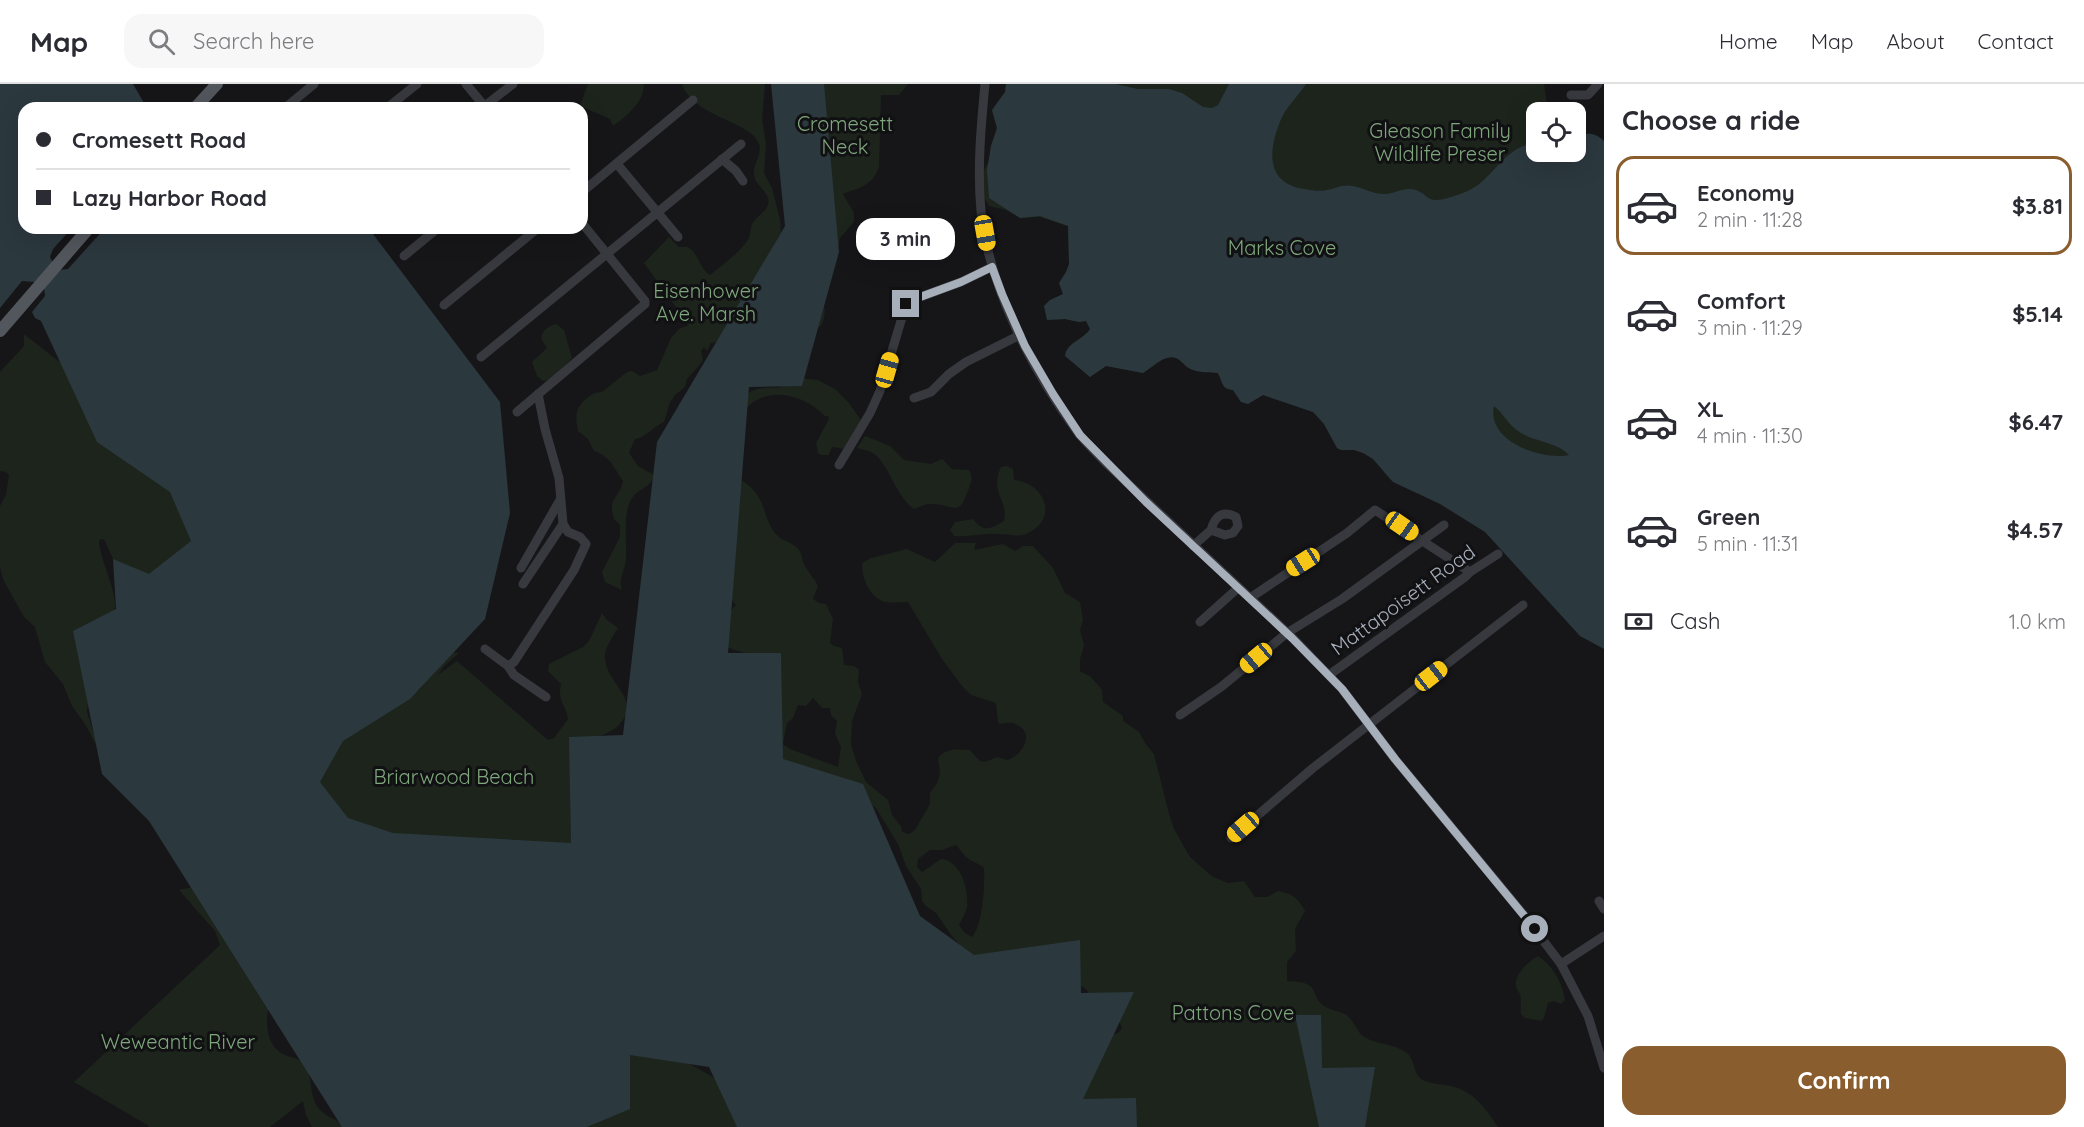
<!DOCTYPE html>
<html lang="en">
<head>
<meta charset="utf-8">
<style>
  body { margin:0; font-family:Quicksand,sans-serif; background:#f7f7f7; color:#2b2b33; height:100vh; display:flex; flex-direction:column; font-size:22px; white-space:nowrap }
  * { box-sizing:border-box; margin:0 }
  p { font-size:20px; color:#7c7c81 }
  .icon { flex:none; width:33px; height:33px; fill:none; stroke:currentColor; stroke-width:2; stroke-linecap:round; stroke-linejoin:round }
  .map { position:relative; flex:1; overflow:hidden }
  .sheet { display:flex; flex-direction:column; background:#fff; width:480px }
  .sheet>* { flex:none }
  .guide { position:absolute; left:18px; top:18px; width:570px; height:132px; border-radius:18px; box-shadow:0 6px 24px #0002; display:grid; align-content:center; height:132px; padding:0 18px; background:#fff }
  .controls { position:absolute; left:1526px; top:18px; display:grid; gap:12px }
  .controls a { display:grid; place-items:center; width:60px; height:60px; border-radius:12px; background:#fff; box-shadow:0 6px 24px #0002; font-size:30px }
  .end { position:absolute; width:27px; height:27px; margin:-14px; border:8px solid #a7afba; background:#111; box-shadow:0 0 0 3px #111 }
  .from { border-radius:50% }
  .bubble { position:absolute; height:42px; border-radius:18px; background:#fff; box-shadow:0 6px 24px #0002; font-size:20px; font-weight:700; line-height:42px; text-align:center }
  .car { position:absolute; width:18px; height:36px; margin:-18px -9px; border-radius:8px; box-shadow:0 0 4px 2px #0007; background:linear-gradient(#f5c518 24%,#345 0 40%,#f5c518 0 76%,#345 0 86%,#f5c518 0) }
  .guide b { display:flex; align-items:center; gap:21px; height:57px; font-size:22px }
  .guide b+b { border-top:2px solid #e1e1e2 }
  .guide i { width:15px; height:15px; background:#2b2b33 }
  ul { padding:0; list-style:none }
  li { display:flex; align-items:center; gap:18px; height:99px; margin:0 12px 9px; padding:0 6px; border:3px solid transparent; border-radius:18px }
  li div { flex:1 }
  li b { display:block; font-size:22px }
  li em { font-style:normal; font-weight:700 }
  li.selected { border-color:#8a5d2e }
  li>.icon { width:54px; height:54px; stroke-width:1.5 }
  h2 { padding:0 18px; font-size:27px; line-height:72px }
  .pay { display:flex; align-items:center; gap:15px; height:66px; padding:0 18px; font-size:22px }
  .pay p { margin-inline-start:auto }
  .action { display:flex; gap:12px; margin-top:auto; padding:12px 18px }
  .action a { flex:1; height:69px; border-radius:18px; background:#8a5d2e; color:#fff; font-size:24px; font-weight:700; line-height:69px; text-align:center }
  header { display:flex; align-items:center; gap:36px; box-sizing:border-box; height:84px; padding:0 30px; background:#fff; border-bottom:2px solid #e1e1e2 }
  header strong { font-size:28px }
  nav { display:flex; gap:33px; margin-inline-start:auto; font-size:21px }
  .search { width:420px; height:54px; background:#f7f7f7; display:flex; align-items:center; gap:15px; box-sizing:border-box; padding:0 21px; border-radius:18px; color:#7c7c81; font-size:22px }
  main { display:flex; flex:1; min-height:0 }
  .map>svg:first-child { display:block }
</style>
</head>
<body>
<header>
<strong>Map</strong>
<div class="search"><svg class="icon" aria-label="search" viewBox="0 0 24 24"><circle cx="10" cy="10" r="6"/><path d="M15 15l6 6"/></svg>Search here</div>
<nav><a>Home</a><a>Map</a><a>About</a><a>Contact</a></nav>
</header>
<main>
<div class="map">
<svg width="1604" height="1043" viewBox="0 0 1604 1043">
  <rect width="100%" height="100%" fill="#161619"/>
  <g fill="#1c241c" fill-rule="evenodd">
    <path d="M588,0H644C644,18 627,32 613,42L610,35L580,22Z"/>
    <path d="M682,0H765L762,35L766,60L764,89L772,104L780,136L781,148L770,168L778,177L769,191L727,237L729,245L723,257L711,259L707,267L704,263L701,267L703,275L702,278L687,295L685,303L675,311L670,318L664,338C653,343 646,353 635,355L629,369L638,382L654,391C652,403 638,405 632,414C622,431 627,456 626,475C625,487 618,494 622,506L605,498L602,488L620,453V441L614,435C607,413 620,414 623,397C614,384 610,372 594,367L588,355L578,347C575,332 575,324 587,314C593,310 595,308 602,308L627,288L632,287L640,292L657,286L671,254L679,245L689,241L644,179L669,153L679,163H688C699,170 699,184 710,191C722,181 738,170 747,157C751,152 750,145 752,140C757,131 771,126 768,114C766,107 758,102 755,95C750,82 763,72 759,60C752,37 694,34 682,0Z"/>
    <path d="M803,0H908L899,11H881L879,83C872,102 861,103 843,110L854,129V138L840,154L836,174L832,184L825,188L820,197C821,213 830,229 820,243L811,244L803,251L802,257L811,263L790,282L792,290L807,295L818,296L835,305L849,319L861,336L852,351V357L844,365L833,363L831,365L829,371H821L818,369L816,359L829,335L828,332H825C797,304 753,301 736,340L745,357C735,375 739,377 741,396C770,413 760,436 779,453C783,457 791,458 795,462C803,468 801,475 805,482C809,489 814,494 818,502L813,515L819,519L826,520L833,535L830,559L834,562L842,564L844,581L854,582L859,586L858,598L862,610L852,637L851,660L856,677L866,698L888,716L892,731L901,742L902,748L909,750L915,746L930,720V709L937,699L940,690L938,674C945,664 958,665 970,666C982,680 981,680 997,673L1007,676C1022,672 1037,648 1015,640C1011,638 1005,639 1000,640L998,638L996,619L971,611L962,602L942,575L908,518C900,518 889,520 882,517C868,510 862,494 862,479L871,474L907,465L935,478L955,459H976L974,466L1003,460L1015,467L1023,462H1033L1053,484L1065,509L1080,518L1083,536L1080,546L1084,561L1080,575V587L1091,593L1099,602L1102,606L1103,618L1123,632V637L1139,648L1145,659L1154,670L1169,730L1174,745L1190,773L1213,793L1228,799L1244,797L1255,813H1267L1278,807C1292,809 1298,814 1305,827L1295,845L1296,867L1287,878V897C1325,898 1307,912 1326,923C1334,928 1344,927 1350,934C1355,940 1358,949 1364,953C1378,961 1394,959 1407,969C1416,977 1412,989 1423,996C1433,1001 1445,1000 1455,1003C1475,1009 1487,1026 1498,1043H1352C1361,1023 1337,1024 1326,1029L1321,1035V1043H1130L1127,1035L1116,1019L1077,1020L1069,1015L1070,999L1093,966L1108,957L1111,951L1118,949L1122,944L1117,932L1111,931L1102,937L1097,926L1089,919C1092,902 1080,904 1071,895C1065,890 1063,882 1056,877C1042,868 1015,864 1000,871C992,875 990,882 983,887L980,886L975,874L963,865L952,852L936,829L926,822L922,817L921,805L906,782L899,762L876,724L838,699L769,673L760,666L757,661C762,651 771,646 776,634C782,617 786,585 765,575C749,567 725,569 715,552L725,540L730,527L736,521C728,512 724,508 723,496L735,397C735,388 729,384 728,375C727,350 728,315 757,305C765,303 773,304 781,303L782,299L775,288L783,259L789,258L815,181L828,167L823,130L810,106L813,80L810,61L800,50L801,37L796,26L801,17L806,13ZM813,614L822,624H830L831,631L837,637L835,650L841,663L838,683L790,665L783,660L787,639L793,634L798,621L806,622ZM956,761C960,765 962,769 966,773C972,778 978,779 984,784C985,800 983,841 972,853L964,848L959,841C962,835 966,828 967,823C969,805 961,777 941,775L922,788L917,783L918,775L930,766H942Z"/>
    <path d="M1006,0H1544L1548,28H1536V68H1575V54C1587,49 1594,48 1604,57L1303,277L1393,398C1380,386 1375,371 1356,366C1349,365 1343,367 1337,364L1324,340L1313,328L1263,311L1248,320L1241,318L1233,306C1221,305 1223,298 1217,289C1210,287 1201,289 1193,286C1186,284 1183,278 1178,275C1166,268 1153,283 1143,289L1106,282L1090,293L1065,272C1067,258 1082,257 1090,245L1086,237L1079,238L1065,235L1047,236L1044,222L1050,216L1063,210L1059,199L1066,188L1069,180L1068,142L1039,133L1020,134L1006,126L989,122L981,108L980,93L989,77L991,62L997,44L992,26L1005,8Z"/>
    <path d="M556,240L564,246L572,274L553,295L543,297L537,292L532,278L547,264C546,261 543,259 542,256C539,248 550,241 556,240Z"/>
    <path d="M24,250L66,283L166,401L202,449L176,487L140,492L115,479L104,455L99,456C99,475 122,517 113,528C105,537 90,533 78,549L88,618L87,628L100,668L85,640L72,622L63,600L45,578L35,543L24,533L3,495L0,483V422L6,411L9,391L6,388L0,387V288L24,262Z"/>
    <polygon points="1486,295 1580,364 1554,384 1497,356"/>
    <path d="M865,352L890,362L904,376L931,380L942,375L952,385L969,386C973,394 972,396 969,404C958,435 956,421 933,420C927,419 920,423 914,425C895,412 888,376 871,368C867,366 861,365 857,364Z"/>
    <path d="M1007,382L1013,385L1014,396C1045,399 1059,434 1028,449C1018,454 1010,450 1000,450C985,449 969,453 954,452L950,446L955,438L973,435C984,449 990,445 1004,437C1009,416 989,409 1001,383Z"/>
    <path d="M602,529L607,536L618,544C613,553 604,564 605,574C606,600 643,615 619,641C609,652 594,651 582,661L584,676L592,693V703L587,721L579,743L562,777L540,788L503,787L438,780L385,771L335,746L316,721L313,702L318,694V680L326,666L344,651L355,636L374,623L409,612L420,605L449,568L459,569L444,582L438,591L457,577L548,656L554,654L568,635C566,620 557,617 561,600L548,587L549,580L583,563L589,557Z"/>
    <path d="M193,803L271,914C265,931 264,958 281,969C290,975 297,971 305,982C313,992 309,1010 317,1022C324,1033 337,1035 347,1043H312L306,1031L303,1017L270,1043H148L149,1042L74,998L220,861L215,847L179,806Z"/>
    <path d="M1538,872C1553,882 1562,898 1565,916L1561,920L1554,917L1548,919L1544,934L1541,937L1525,934L1521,930C1520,924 1522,916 1520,911C1520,908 1516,906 1516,902C1514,890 1529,877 1538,872Z"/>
    <polygon points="616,967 688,979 713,993 737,1014 777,1043 549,1043"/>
  </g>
  <g fill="#2b383e" fill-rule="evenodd">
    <polygon points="0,0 133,0 147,24 24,24 24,144 72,144 53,165 50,173 54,181 58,186 68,185 105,144 361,144 373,150 500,318 510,429 485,535 410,615 343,657 320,698 348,734 393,749 571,759 569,653 623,651 657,358 785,142 771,0 824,0 839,168 802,302 749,303 728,569 781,569 783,675 863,700 920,832 974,871 1080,856 1081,909 1134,908 1083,1015 1136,1014 1137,1043 737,1043 709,983 630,971 630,1025 587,1043 342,1043 149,737 102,690 73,547 116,525 113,475 149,490 191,457 170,408 97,358 41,237 35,234 32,228 45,212 44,204 34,198 22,197 0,224"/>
    <path d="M1006,0H1115L1138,5H1169L1182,9L1203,23L1212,24L1218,21L1229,0H1306C1299,11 1288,21 1282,33C1269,62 1263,99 1304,105C1311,106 1320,108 1327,106C1336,104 1343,100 1353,102C1364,104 1372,110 1384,110C1394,110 1406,102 1416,106C1428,110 1426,119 1444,115C1456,112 1468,108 1478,101C1497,86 1509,61 1536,59V68H1575V54C1587,48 1594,48 1604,57V565L1580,552L1485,448L1440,420L1393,398L1373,375L1363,369L1354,366H1341L1337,364L1324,340L1313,328L1263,311L1248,320L1241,318L1233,306C1221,305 1223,298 1218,289C1210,288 1201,289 1193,286C1186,284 1184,279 1178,275C1166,268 1153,283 1143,289L1106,282L1090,293L1065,272C1067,258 1082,257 1090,245L1086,237L1079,238L1065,235L1047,236L1044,222L1050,216L1063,210L1059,199L1066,188L1069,180L1068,142L1040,132L1020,134L989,114L987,86L991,62L997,44L992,26L1005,8ZM1494,322C1504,330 1509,342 1521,349C1536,358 1557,358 1569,371C1542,377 1486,357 1494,322Z"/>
    <polygon points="1295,931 1321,931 1322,984 1375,983 1365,1043 1319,1043"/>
  </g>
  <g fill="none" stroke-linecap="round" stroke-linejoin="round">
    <g stroke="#37393e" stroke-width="9">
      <polyline points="466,0 486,24"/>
      <path d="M985,0C981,42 977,85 981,127C989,204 1033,288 1079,350C1087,360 1098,370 1107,380L1292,553L1342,605L1395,675L1523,830L1561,880L1588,932L1604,984"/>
      <polyline points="1571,11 1588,11 1598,0"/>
      <polyline points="285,24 314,0"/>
      <polyline points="387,24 417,0"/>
      <polyline points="482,24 513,0"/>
      <polyline points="722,75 736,87 743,97"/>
      <polyline points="617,80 678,153"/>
      <polyline points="582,108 693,16"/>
      <polyline points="404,172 438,144"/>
      <polyline points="444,221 538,144"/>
      <polyline points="481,273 741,60"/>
      <polyline points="914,314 931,308 949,290 966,278 1020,251"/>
      <polyline points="517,328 645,220 645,217 582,139"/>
      <polyline points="839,381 870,329 880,307 906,220 912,216 961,198 992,183"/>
      <path d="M1193,462L1211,446L1225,451L1233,449L1238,442L1236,433C1222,426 1215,432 1211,446"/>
      <polyline points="521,484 560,416"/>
      <polyline points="523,500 563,440"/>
      <polyline points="1250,514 1347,449 1375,426 1470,488"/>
      <polyline points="1200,538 1238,504"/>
      <polyline points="485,565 508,582 514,591 546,613"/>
      <polyline points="508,582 514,578 574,486 586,460 580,453 568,448 563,440 559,394 545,345 538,310"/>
      <polyline points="1329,591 1465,493 1470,488 1498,470"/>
      <polyline points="1180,631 1221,603 1287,549 1342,515 1444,441"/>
      <polyline points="1231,754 1313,684 1523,521"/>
      <polyline points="1599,817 1604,825"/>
      <polyline points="1561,880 1604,852"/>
    </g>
    <g stroke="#52565d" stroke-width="12">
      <polyline points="195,24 217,0"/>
      <polyline points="0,247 89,144"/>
    </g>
  </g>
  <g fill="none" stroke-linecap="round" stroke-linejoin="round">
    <polyline stroke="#a7afba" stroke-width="8" points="906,220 912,216 961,198 992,183 1002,210 1025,262 1053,310 1080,351 1146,418 1292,554 1342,605 1395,675 1535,845"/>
  </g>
  <g text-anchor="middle" stroke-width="6" stroke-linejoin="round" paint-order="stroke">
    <g font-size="20" fill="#7fa77c" stroke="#111114">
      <text x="845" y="47">Cromesett<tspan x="845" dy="23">Neck</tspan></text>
      <text x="1440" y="54">Gleason Family<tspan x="1440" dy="23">Wildlife Preser</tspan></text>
      <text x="1282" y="171">Marks Cove</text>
      <text x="706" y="214">Eisenhower<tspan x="706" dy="23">Ave. Marsh</tspan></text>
      <text x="454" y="700">Briarwood Beach</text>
      <text x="1233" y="936">Pattons Cove</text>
      <text x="178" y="965">Weweantic River</text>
    </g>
    <g font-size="20" fill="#a7afba" stroke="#111114">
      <text transform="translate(1403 516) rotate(-36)" y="7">Mattapoisett Road</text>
    </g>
  </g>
</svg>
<div class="controls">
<a><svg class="icon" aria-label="locate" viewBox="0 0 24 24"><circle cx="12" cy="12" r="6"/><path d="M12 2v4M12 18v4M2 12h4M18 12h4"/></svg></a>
</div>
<i class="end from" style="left:1535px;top:845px"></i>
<i class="end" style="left:906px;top:220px"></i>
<div class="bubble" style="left:856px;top:134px;width:99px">3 min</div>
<i class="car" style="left:985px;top:149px;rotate:170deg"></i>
<i class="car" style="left:887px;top:286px;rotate:16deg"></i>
<i class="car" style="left:1402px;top:442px;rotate:125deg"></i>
<i class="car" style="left:1303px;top:478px;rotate:238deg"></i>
<i class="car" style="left:1256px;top:574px;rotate:230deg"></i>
<i class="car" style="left:1431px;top:592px;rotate:52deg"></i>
<i class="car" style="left:1243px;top:743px;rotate:229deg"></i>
<div class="guide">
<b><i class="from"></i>Cromesett Road</b>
<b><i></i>Lazy Harbor Road</b>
</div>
</div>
<section class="sheet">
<h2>Choose a ride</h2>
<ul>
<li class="selected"><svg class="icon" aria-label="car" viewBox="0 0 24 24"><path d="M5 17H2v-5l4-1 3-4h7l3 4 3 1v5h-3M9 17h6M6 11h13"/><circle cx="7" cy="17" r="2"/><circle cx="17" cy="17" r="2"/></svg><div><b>Economy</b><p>2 min · 11:28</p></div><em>$3.81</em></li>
<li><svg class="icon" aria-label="car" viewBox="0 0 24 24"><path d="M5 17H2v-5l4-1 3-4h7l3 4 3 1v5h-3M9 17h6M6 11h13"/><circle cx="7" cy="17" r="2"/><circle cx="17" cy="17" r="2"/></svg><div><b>Comfort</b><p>3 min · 11:29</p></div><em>$5.14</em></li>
<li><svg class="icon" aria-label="car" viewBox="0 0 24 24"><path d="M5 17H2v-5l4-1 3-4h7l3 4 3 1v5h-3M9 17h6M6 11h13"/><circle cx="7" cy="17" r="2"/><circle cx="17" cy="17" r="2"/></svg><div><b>XL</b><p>4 min · 11:30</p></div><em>$6.47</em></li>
<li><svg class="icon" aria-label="car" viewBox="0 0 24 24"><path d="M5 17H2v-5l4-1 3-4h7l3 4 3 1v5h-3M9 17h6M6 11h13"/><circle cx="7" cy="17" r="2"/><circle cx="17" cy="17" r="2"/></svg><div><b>Green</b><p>5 min · 11:31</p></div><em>$4.57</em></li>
</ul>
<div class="pay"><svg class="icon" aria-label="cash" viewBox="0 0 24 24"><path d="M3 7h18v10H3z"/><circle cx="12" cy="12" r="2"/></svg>Cash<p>1.0 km</p></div>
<div class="action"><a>Confirm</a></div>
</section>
</main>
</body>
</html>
